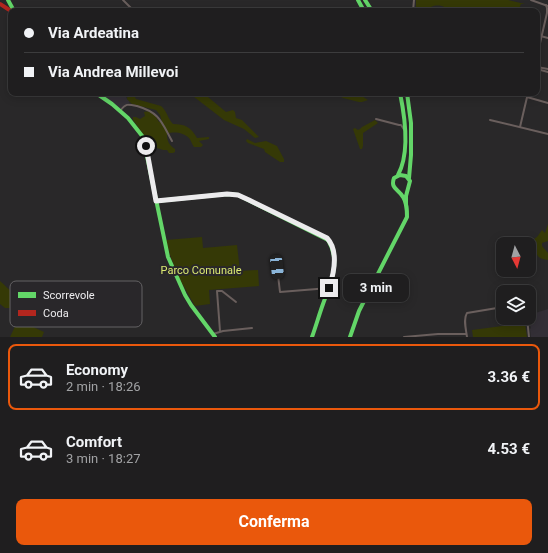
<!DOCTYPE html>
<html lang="it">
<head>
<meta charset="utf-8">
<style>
  body { margin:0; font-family:Roboto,sans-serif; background:#272728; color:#f1f3f6; height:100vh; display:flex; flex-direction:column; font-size:15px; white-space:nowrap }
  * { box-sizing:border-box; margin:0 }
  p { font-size:13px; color:#a1a2a4 }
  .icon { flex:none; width:22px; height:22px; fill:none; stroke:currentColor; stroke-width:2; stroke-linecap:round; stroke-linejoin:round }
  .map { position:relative; height:337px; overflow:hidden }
  .sheet { display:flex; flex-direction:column; background:#1f1e1f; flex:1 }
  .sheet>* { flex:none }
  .hud { position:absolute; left:8px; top:8px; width:532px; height:88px; border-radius:8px; box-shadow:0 2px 10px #0003,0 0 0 1px #3c3c3d; display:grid; align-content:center; height:88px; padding:0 16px; background:#1f1e1f }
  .needle { width:26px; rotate:174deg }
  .buttons { position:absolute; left:496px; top:237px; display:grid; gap:8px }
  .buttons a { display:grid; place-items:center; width:40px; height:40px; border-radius:8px; background:#1f1e1f; box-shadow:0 2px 10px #0003,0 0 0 1px #3c3c3d; font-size:20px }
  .end { position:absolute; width:18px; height:18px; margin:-9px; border:5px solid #ecebed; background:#111; box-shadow:0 0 0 2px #111 }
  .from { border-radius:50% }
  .bubble { position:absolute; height:28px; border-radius:8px; background:#1f1e1f; box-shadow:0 2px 10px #0003,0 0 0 1px #3c3c3d; font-size:13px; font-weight:700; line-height:28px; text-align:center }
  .car { position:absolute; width:12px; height:24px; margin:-12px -6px; border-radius:5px; box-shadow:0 0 3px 1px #0007; background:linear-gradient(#222 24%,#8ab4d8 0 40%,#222 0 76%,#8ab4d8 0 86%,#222 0) }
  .hud b { display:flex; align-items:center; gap:14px; height:38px; font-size:15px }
  .hud b+b { border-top:1px solid #3c3c3d }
  .hud i { width:10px; height:10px; background:#f1f3f6 }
  ul { padding:7px 0 0; list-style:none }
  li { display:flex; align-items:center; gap:12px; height:66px; margin:0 8px 6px; padding:0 8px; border:2px solid transparent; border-radius:8px }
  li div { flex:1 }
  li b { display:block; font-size:15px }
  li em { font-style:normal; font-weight:700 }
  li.active { border-color:#ea580c }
  li>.icon { width:36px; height:36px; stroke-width:1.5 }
  .button { display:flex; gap:8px; margin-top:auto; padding:8px 16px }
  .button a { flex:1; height:46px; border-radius:8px; background:#ea580c; color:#fff; font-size:16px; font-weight:700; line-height:46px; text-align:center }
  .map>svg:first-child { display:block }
</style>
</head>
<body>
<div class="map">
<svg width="548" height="337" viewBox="0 0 548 337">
  <rect width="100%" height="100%" fill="#292829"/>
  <g fill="#332f36">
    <polygon points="100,93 124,93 127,99 130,102 120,109"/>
    <polygon points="548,309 548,337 531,337 530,329 531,328 528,318 529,315"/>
  </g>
  <g fill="#353906">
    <path d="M416,0H508L525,4H521L518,11H449C446,6 437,4 431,7C429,8 428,10 426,11C423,12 419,11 416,11Z"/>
    <path d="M128,93H133L136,99L161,106C167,111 168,119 173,124C185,124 191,127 197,138L209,137V139L199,141L203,145L201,147H194C192,145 191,140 189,138C184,133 174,131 167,134C167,141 169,145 175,149V152L173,153H169L167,150H163L148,145L143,134L133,120V117H136L140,119L145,116L144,112C153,110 155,115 159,122H162L160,115L156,110L132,104L127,99Z"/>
    <polygon points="189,93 199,93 208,97 226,112 233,110 235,112 236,118 242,120 259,137 255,138 244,129 224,120"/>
    <polygon points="334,93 357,93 368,100 362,102 359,102 343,98"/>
    <polygon points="375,120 378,123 363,133 363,146 362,149 360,149 353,129 355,128 358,130 360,129 362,127"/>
    <polygon points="247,139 255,143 266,141 277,146 284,159 284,162 280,162 265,152 264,149 248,143 246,141"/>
    <path d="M548,224V241L542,243V246L548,253V260C536,258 539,256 533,249L531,250V256L535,257L536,259L529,266V245L531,241L537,237L542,230L545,233Z"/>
    <polygon points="202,237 203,248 237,245 240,271 258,270 259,286 209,290 210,304 195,306 179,278 170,255 166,240"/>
    <path d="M0,281C7,288 17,294 15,304L11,308H5L0,304Z"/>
    <polygon points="18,320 44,332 42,337 10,337"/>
    <polygon points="525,323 527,337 473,337 472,330"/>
  </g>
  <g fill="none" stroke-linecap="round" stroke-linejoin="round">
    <g stroke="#6a5f5d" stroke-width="2">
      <polyline points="123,0 134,11"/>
      <polyline points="531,0 548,6"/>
      <polyline points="413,11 414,0"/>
      <polyline points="537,35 548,38"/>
      <polyline points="537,56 547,13 547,8 546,5"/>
      <polyline points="537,67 548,69"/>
      <polyline points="537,69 548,72"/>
      <polyline points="527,97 548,103"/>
      <path d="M120,111C126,103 128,104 137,106C160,113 161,121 172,141"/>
      <polyline points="376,119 399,125 401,125 405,131"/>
      <polyline points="490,120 548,134"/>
      <polyline points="520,127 528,93"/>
      <polyline points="277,267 280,292 329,288"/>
      <polyline points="527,318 529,337"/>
      <polyline points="220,331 217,291 222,291 236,302"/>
      <polyline points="213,334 223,331 252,328"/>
      <polyline points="404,337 438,334 466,334"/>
      <path d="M467,337C466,329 463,319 467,313L503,307"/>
    </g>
    <g stroke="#63d668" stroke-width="4">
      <polyline points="8,0 14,11"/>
      <polyline points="358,0 364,11"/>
      <polyline points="365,0 372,11"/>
      <polyline points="96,93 112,104 128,118 143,137 168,257 185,295 191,305 215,337"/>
      <polyline points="407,93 411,123 411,155 409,178"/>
      <path d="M398,175C410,153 405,117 400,93"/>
      <path d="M156,201L227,194L238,195L328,240C341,261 331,282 323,304C319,315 316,326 312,337"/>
      <path d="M350,337L359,311L407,217C407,210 407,203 403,197C399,189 390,189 394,178L400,175L406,176L410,181L406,196V204"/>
    </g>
    <polyline stroke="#b3261e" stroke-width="4" points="0,4 11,11"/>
  </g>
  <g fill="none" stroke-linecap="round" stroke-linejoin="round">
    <path stroke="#ecebed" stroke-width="5" d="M146,146L156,201L227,194L238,195L249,200L327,238C339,251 334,273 329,288"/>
  </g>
  <g text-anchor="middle" stroke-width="4" stroke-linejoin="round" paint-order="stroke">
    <g font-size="11" fill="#dbe972" stroke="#29272a">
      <text x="201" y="274">Parco Comunale</text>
    </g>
  </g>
  <rect x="10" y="281" width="132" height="46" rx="6" fill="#29272a" stroke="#646264" stroke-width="1"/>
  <rect x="18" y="292" width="18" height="6" fill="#63d668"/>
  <rect x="18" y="310" width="18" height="6" fill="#b3261e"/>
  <g font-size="11" fill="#ecebed">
    <text x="43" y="299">Scorrevole</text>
    <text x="43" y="317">Coda</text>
  </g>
</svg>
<div class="buttons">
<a><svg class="needle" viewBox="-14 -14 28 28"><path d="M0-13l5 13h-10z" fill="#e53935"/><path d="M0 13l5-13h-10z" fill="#a1a2a4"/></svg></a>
<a><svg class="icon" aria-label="layers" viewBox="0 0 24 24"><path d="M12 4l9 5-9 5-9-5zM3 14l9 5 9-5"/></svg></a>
</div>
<i class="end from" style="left:146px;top:146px"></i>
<i class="end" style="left:329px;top:288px"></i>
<div class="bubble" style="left:343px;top:274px;width:66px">3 min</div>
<i class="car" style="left:277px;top:267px;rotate:173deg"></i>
<div class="hud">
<b><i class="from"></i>Via Ardeatina</b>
<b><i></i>Via Andrea Millevoi</b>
</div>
</div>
<section class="sheet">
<ul>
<li class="active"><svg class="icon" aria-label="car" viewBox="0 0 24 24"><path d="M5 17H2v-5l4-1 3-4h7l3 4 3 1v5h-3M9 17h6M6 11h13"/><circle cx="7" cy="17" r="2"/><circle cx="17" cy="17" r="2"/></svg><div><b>Economy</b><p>2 min · 18:26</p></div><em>3.36 €</em></li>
<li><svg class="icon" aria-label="car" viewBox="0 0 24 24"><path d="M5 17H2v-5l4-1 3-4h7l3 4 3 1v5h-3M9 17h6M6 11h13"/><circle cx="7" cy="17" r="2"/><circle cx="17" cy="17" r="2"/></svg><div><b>Comfort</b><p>3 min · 18:27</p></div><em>4.53 €</em></li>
</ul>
<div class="button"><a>Conferma</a></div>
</section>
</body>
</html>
